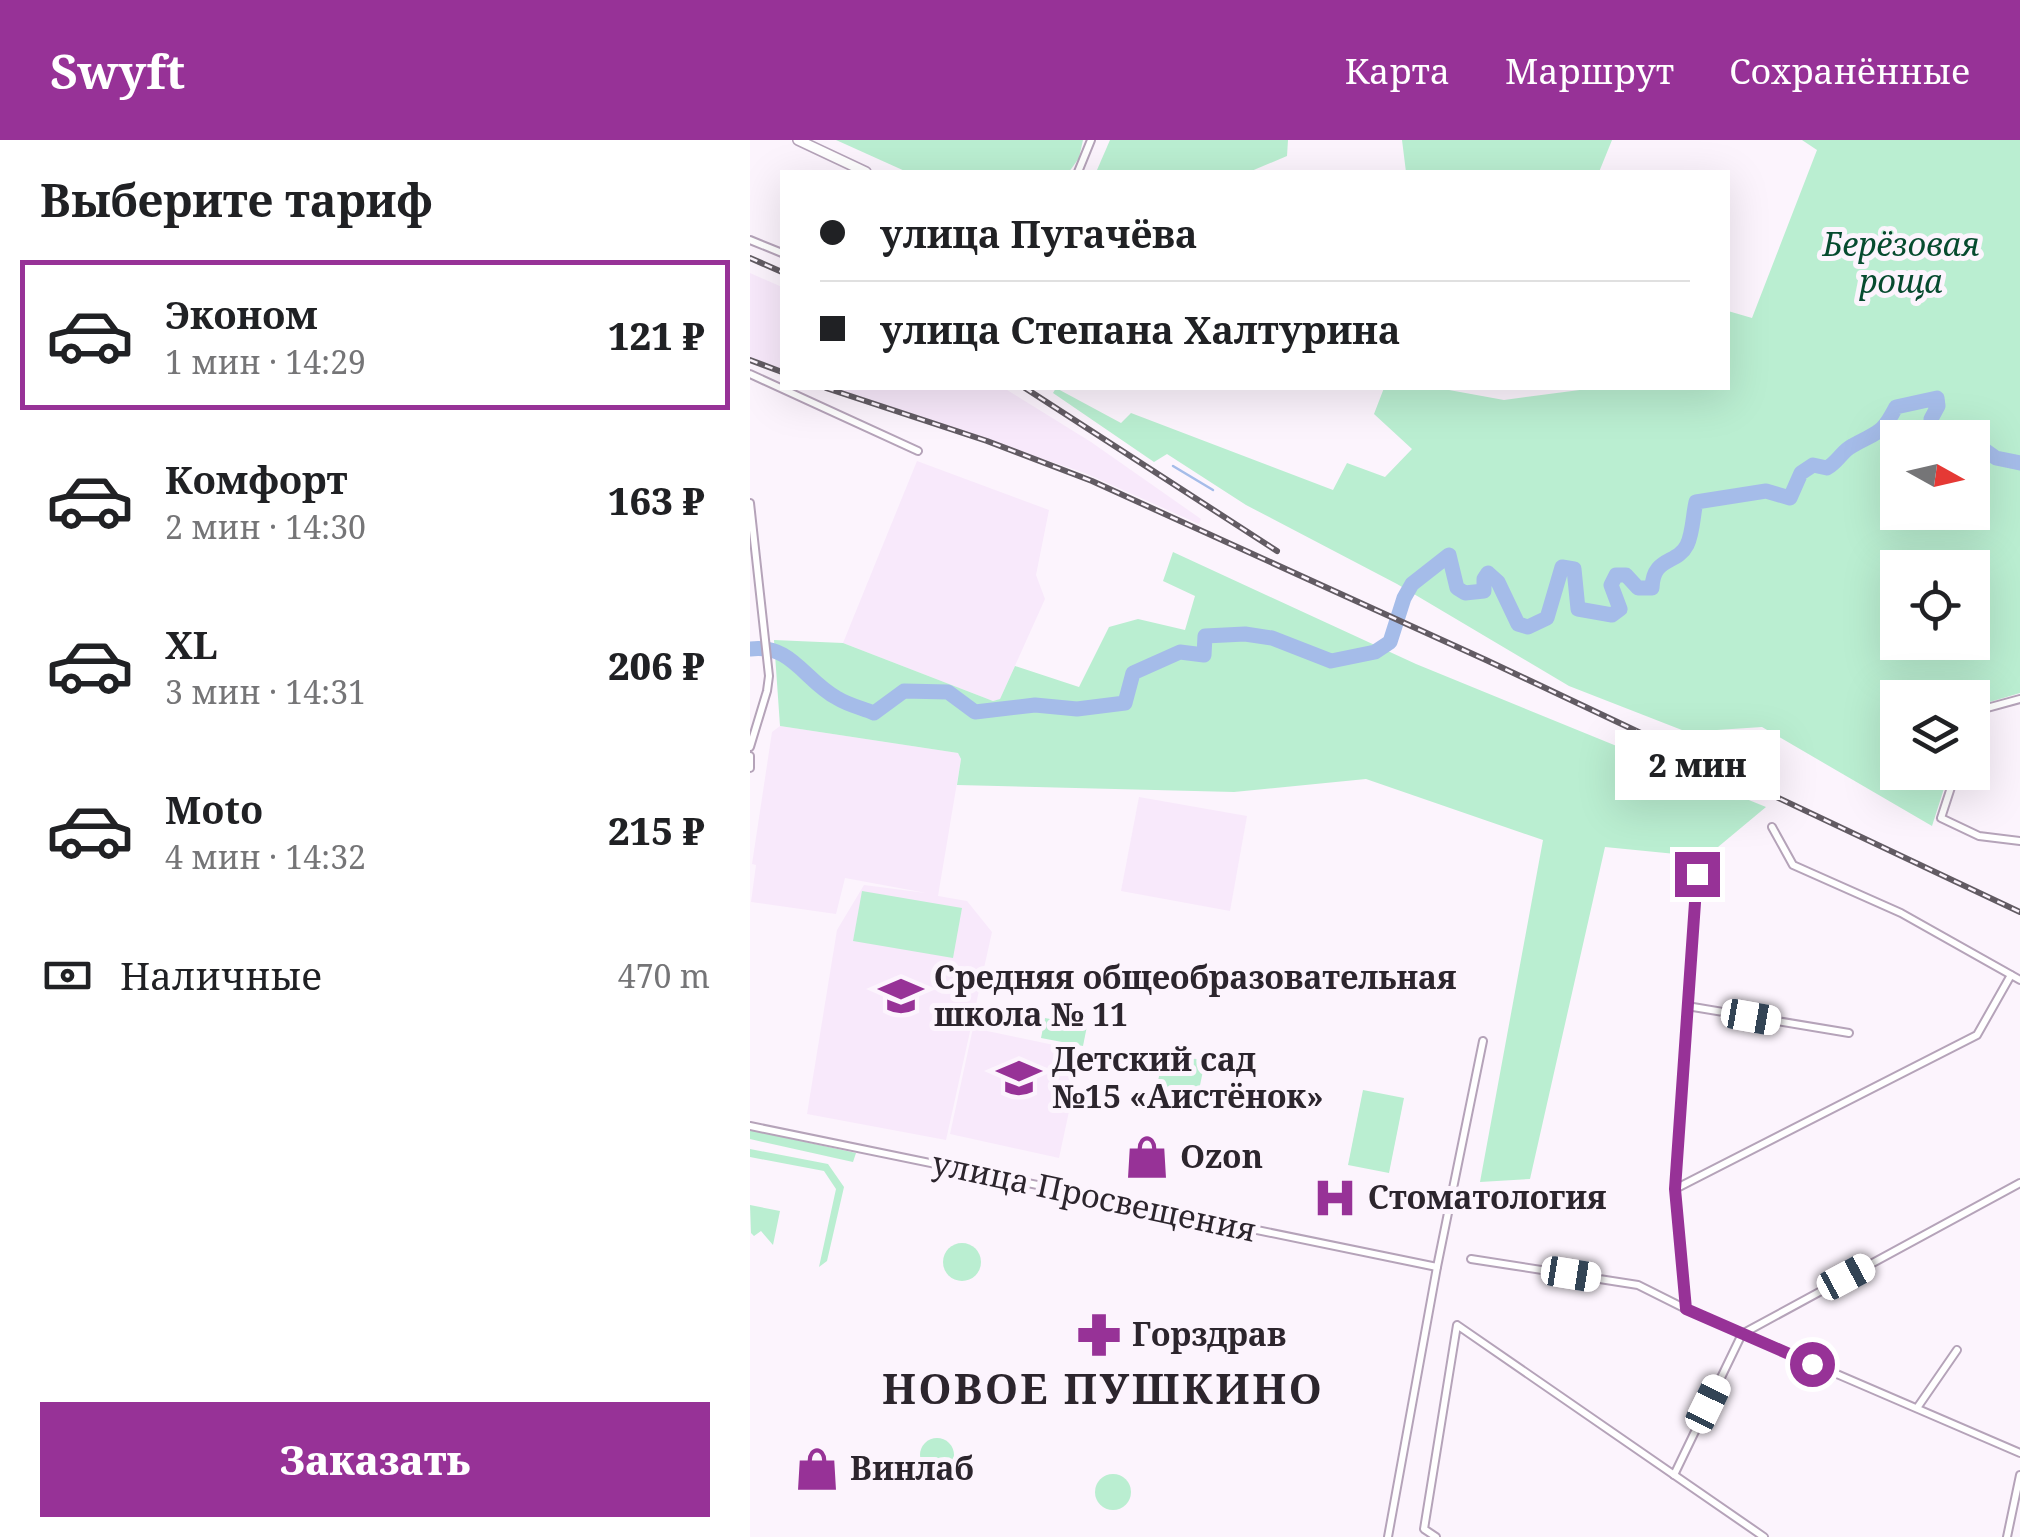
<!DOCTYPE html>
<html lang="ru">
<head>
<meta charset="utf-8">
<style>
  body { margin:0; font-family:"Noto Serif",serif; background:#f6f6f6; color:#202124; height:100vh; display:flex; flex-direction:column; font-size:38px; white-space:nowrap }
  * { box-sizing:border-box; margin:0 }
  p { font-size:32px; color:#757577 }
  .icon { flex:none; width:55px; height:55px; fill:none; stroke:currentColor; stroke-width:2; stroke-linecap:round; stroke-linejoin:round }
  .map { position:relative; flex:1; overflow:hidden }
  .details { display:flex; flex-direction:column; background:#fff; width:750px }
  .details>* { flex:none }
  .hud { position:absolute; left:30px; top:30px; width:950px; height:220px; border-radius:0px; box-shadow:0 10px 40px #0002; display:grid; align-content:center; height:220px; padding:0 40px; background:#fff }
  .needle { width:65px; rotate:98deg }
  .buttons { position:absolute; left:1130px; top:280px; display:grid; gap:20px }
  .buttons a { display:grid; place-items:center; width:110px; height:110px; border-radius:0px; background:#fff; box-shadow:0 10px 40px #0002; font-size:50px }
  .end { position:absolute; width:45px; height:45px; margin:-22px; border:12px solid #973297; background:#fff; box-shadow:0 0 0 5px #fff }
  .from { border-radius:50% }
  .bubble { position:absolute; height:70px; border-radius:0px; background:#fff; box-shadow:0 10px 40px #0002; font-size:32px; font-weight:800; line-height:70px; text-align:center }
  .car { position:absolute; width:30px; height:60px; margin:-30px -15px; border-radius:12px; box-shadow:0 0 8px 2px #0007; background:linear-gradient(#fff 24%,#345 0 40%,#fff 0 76%,#345 0 86%,#fff 0) }
  .hud b { display:flex; align-items:center; gap:35px; height:95px; font-size:38px }
  .hud b+b { border-top:2px solid #e0e0e0 }
  .hud i { width:25px; height:25px; background:#202124 }
  ul { padding:0; list-style:none }
  li { display:flex; align-items:center; gap:30px; height:150px; margin:0 20px 15px; padding:0 20px; border:5px solid transparent; border-radius:0px }
  li div { flex:1 }
  li b { display:block; font-size:38px }
  li em { font-style:normal; font-weight:800 }
  li.active { border-color:#973297 }
  li>.icon { width:90px; height:90px; stroke-width:1.5 }
  h2 { padding:0 40px; font-size:45px; line-height:120px }
  .pay { display:flex; align-items:center; gap:25px; height:110px; padding:0 40px; font-size:38px }
  .pay p { margin-inline-start:auto }
  .action { display:flex; gap:20px; margin-top:auto; padding:20px 40px }
  .action a { flex:1; height:115px; border-radius:0px; background:#973297; color:#fff; font-size:40px; font-weight:800; line-height:115px; text-align:center }
  header { display:flex; align-items:center; gap:60px; box-sizing:border-box; height:140px; padding:0 50px; background:#973297; color:#fff }
  header strong { font-size:48px }
  nav { display:flex; gap:55px; margin-inline-start:auto; font-size:35px }
  main { display:flex; flex:1; min-height:0 }
  .map>svg:first-child { display:block }
</style>
</head>
<body>
<header>
<strong>Swyft</strong>
<nav><a>Карта</a><a>Маршрут</a><a>Сохранённые</a></nav>
</header>
<main>
<section class="details">
<h2>Выберите тариф</h2>
<ul>
<li class="active"><svg class="icon" aria-label="car" viewBox="0 0 24 24"><path d="M5 17H2v-5l4-1 3-4h7l3 4 3 1v5h-3M9 17h6M6 11h13"/><circle cx="7" cy="17" r="2"/><circle cx="17" cy="17" r="2"/></svg><div><b>Эконом</b><p>1 мин · 14:29</p></div><em>121 ₽</em></li>
<li><svg class="icon" aria-label="car" viewBox="0 0 24 24"><path d="M5 17H2v-5l4-1 3-4h7l3 4 3 1v5h-3M9 17h6M6 11h13"/><circle cx="7" cy="17" r="2"/><circle cx="17" cy="17" r="2"/></svg><div><b>Комфорт</b><p>2 мин · 14:30</p></div><em>163 ₽</em></li>
<li><svg class="icon" aria-label="car" viewBox="0 0 24 24"><path d="M5 17H2v-5l4-1 3-4h7l3 4 3 1v5h-3M9 17h6M6 11h13"/><circle cx="7" cy="17" r="2"/><circle cx="17" cy="17" r="2"/></svg><div><b>XL</b><p>3 мин · 14:31</p></div><em>206 ₽</em></li>
<li><svg class="icon" aria-label="car" viewBox="0 0 24 24"><path d="M5 17H2v-5l4-1 3-4h7l3 4 3 1v5h-3M9 17h6M6 11h13"/><circle cx="7" cy="17" r="2"/><circle cx="17" cy="17" r="2"/></svg><div><b>Moto</b><p>4 мин · 14:32</p></div><em>215 ₽</em></li>
</ul>
<div class="pay"><svg class="icon" aria-label="cash" viewBox="0 0 24 24"><path d="M3 7h18v10H3z"/><circle cx="12" cy="12" r="2"/></svg>Наличные<p>470 m</p></div>
<div class="action"><a>Заказать</a></div>
</section>
<div class="map">
<svg width="1270" height="1397" viewBox="0 0 1270 1397">
  <rect width="100%" height="100%" fill="#fcf4fd"/>
  <g fill="#f8e9fb">
    <polygon points="0,133 32,147 32,231 0,219"/>
    <polygon points="80,248 254,248 341,302 451,379 449,384 335,333"/>
    <polygon points="167,321 299,370 286,435 295,459 250,559 243,561 93,503"/>
    <polygon points="30,586 208,613 211,619 188,756 217,761 242,792 196,1000 57,974 87,790 114,745 176,753 95,738 86,774 1,762 6,725 2,724 22,592"/>
    <polygon points="389,657 497,676 480,771 371,751"/>
    <polygon points="223,888 332,911 309,1018 200,994"/>
  </g>
  <g fill="#baeed1" fill-rule="evenodd">
    <polygon points="86,0 333,0 329,18 319,32 157,32"/>
    <polygon points="360,0 538,0 537,16 499,32 353,32 347,30"/>
    <polygon points="652,0 862,0 849,32 656,32"/>
    <path d="M1052,0H1270V553L1223,567L1222,558H1148V632L1199,633L1182,686L1012,587L937,592L819,546L647,444L496,365L417,314L404,322L303,253L306,248L371,283L381,273L583,350L597,323L635,337L662,309L624,274L634,248H688L754,260L845,248H978V171L1002,178L1067,10ZM1148,298H1222V372H1148ZM1148,428H1222V502H1148Z"/>
    <polygon points="423,412 666,524 1016,667 956,717 855,707 780,1039 730,1042 793,700 616,639 484,652 207,645 211,619 208,613 30,586 24,500 93,503 243,561 250,559 265,526 329,547 359,487 388,479 435,490 445,456 413,441"/>
    <polygon points="112,751 212,768 203,818 103,801"/>
    <polygon points="295,878 337,886 333,906 291,898"/>
    <polygon points="414,912 455,921 448,955 407,946"/>
    <polygon points="613,950 654,958 639,1033 598,1025"/>
    <polygon points="0,990 106,1013 103,1022 0,999"/>
    <polygon points="0,1009 78,1024 94,1047 77,1121 69,1127 86,1049 74,1031 0,1017"/>
    <polygon points="0,1065 30,1071 23,1105 11,1091 4,1096 1,1093"/>
    <circle cx="212" cy="1122" r="19"/>
    <circle cx="187" cy="1315" r="17"/>
    <circle cx="363" cy="1352" r="18"/>
  </g>
  <g fill="none" stroke-linecap="round" stroke-linejoin="round">
    <polyline stroke="#a5bce9" stroke-width="2.5" points="423,326 463,350"/>
    <g stroke="#a5bce9" stroke-width="15">
      <polyline points="1222,301 1246,318 1270,323"/>
      <path d="M0,509C41,503 55,541 87,558C98,565 112,568 124,573L154,551L198,552L225,572L285,565L327,569L375,563L383,533L430,512L454,515L455,496L495,494L522,498L581,521L625,512L640,502L654,458L662,444L699,415L707,448L715,453L734,451V439L738,433L748,442L768,484L778,487L797,478L812,427L824,429L828,469L862,475L870,469L861,445L866,435H876L888,448H902C903,416 927,425 937,405C943,393 943,374 946,362L1016,351L1040,358L1051,333L1063,325L1077,328C1088,322 1092,311 1102,306C1128,291 1131,296 1146,267L1187,258L1188,266L1181,279L1183,294L1196,297L1211,294L1217,298"/>
    </g>
    <g stroke="#b5a3b9" stroke-width="10">
      <g id="minor">
        <polyline points="328,32 341,0"/>
        <polyline points="0,100 32,113"/>
        <polyline points="0,234 168,311"/>
        <polyline points="0,363 19,536 17,551 0,607"/>
        <polyline points="1222,581 1226,571 1270,559"/>
        <polyline points="0,616 0,628"/>
        <polyline points="1206,632 1191,678 1229,696 1270,701"/>
        <polyline points="1022,687 1043,725 1151,773 1270,840"/>
        <polyline points="937,866 1099,893"/>
        <polyline points="0,986 687,1127"/>
        <polyline points="925,1049 1227,895 1261,835"/>
        <polyline points="721,1119 888,1145 936,1169 1270,1313"/>
        <polyline points="936,1169 925,1049 947,734"/>
        <polyline points="1167,1268 1207,1210"/>
        <polyline points="924,1335 992,1194 1270,1043"/>
        <polyline points="638,1397 687,1127 733,901"/>
        <polyline points="686,1397 674,1389 707,1185 1014,1397"/>
        <polyline points="1257,1397 1270,1335"/>
      </g>
    </g>
    <g stroke="#b5a3b9" stroke-width="12">
      <polyline id="tertiary" points="48,0 116,32"/>
    </g>
    <use href="#minor" stroke="#fff" stroke-width="6"/>
    <use href="#tertiary" stroke="#fff" stroke-width="9"/>
    <g stroke="#625b63" stroke-width="6">
      <g id="rail">
        <polyline points="0,118 32,132"/>
        <polyline points="0,220 32,232"/>
        <polyline points="76,248 237,301 342,341 736,520 1270,772"/>
        <polyline points="275,248 527,411"/>
      </g>
    </g>
    <use href="#rail" stroke="#fcf4fd" stroke-width="2.5" stroke-dasharray="8" stroke-linecap="butt"/>
  </g>
  <g fill="none" stroke-linecap="round" stroke-linejoin="round">
    <polyline stroke="#973297" stroke-width="12" points="947,734 925,1049 936,1169 1062,1224"/>
  </g>
  <defs>
    <g id="school-bare" transform="scale(3.45)"><path d="M0-5L7-2L0 1L-7-2ZM-4 1L0 2.5L4 1V4Q0 6-4 4Z" fill="#973297" stroke="#fcf4fd" stroke-width="2.5" paint-order="stroke"/></g>
    <g id="shop-bare" transform="scale(3.45)"><path d="M-5-2.5h2.3a2.7 3.5 0 0 1 5.4 0H5L5.5 6h-11ZM-1.5-2.5h3a1.5 2.3 0 0 0-3 0Z" fill="#973297" stroke="#fcf4fd" stroke-width="2.5" paint-order="stroke"/></g>
    <g id="hospital-bare" transform="scale(3.45)"><path d="M-5-5h3v3.5h4V-5h3V5h-3V1.5h-4V5h-3Z" fill="#973297" stroke="#fcf4fd" stroke-width="2.5" paint-order="stroke"/></g>
    <g id="pharmacy-bare" transform="scale(3.45)"><path d="M-2-6h4v4h4v4h-4v4h-4v-4h-4v-4h4Z" fill="#973297" stroke="#fcf4fd" stroke-width="2.5" paint-order="stroke"/></g>
  </defs>
  <g fill-rule="evenodd">
    <use href="#school-bare" x="151" y="856"/>
    <use href="#school-bare" x="269" y="938"/>
    <use href="#shop-bare" x="397" y="1017"/>
    <use href="#hospital-bare" x="585" y="1058"/>
    <use href="#pharmacy-bare" x="349" y="1195"/>
    <use href="#shop-bare" x="67" y="1329"/>
  </g>
  <g text-anchor="middle" stroke-width="10" stroke-linejoin="round" paint-order="stroke">
    <g font-size="32" font-style="italic" fill="#064b2f" stroke="#fcf4fd">
      <text x="1151" y="116">Берёзовая<tspan x="1151" dy="37">роща</tspan></text>
    </g>
    <g font-size="32" font-weight="bold" fill="#2c252d" stroke="#fcf4fd" text-anchor="start">
      <text x="184" y="849">Средняя общеобразовательная<tspan x="184" dy="37">школа № 11</tspan></text>
      <text x="302" y="931">Детский сад<tspan x="302" dy="37">№15 «Аистёнок»</tspan></text>
      <text x="430" y="1028">Ozon</text>
      <text x="618" y="1069">Стоматология</text>
      <text x="382" y="1206">Горздрав</text>
      <text x="100" y="1340">Винлаб</text>
    </g>
    <g font-size="32" fill="#2c252d" stroke="#fcf4fd">
      <text transform="translate(344 1057) rotate(12)" y="11">улица Просвещения</text>
    </g>
    <g font-size="42" font-weight="bold" letter-spacing="2.5" fill="#2c252d" stroke="#fcf4fd">
      <text x="353" y="1264">НОВОЕ ПУШКИНО</text>
    </g>
  </g>
</svg>
<div class="buttons">
<a><svg class="needle" viewBox="-14 -14 28 28"><path d="M0-13l5 13h-10z" fill="#e53935"/><path d="M0 13l5-13h-10z" fill="#757577"/></svg></a>
<a><svg class="icon" aria-label="locate" viewBox="0 0 24 24"><circle cx="12" cy="12" r="6"/><path d="M12 2v4M12 18v4M2 12h4M18 12h4"/></svg></a>
<a><svg class="icon" aria-label="layers" viewBox="0 0 24 24"><path d="M12 4l9 5-9 5-9-5zM3 14l9 5 9-5"/></svg></a>
</div>
<i class="end from" style="left:1062px;top:1224px"></i>
<i class="end" style="left:947px;top:734px"></i>
<div class="bubble" style="left:865px;top:590px;width:165px">2 мин</div>
<i class="car" style="left:1001px;top:877px;rotate:100deg"></i>
<i class="car" style="left:821px;top:1134px;rotate:99deg"></i>
<i class="car" style="left:1096px;top:1137px;rotate:62deg"></i>
<i class="car" style="left:958px;top:1264px;rotate:26deg"></i>
<div class="hud">
<b><i class="from"></i>улица Пугачёва</b>
<b><i></i>улица Степана Халтурина</b>
</div>
</div>
</main>
</body>
</html>
